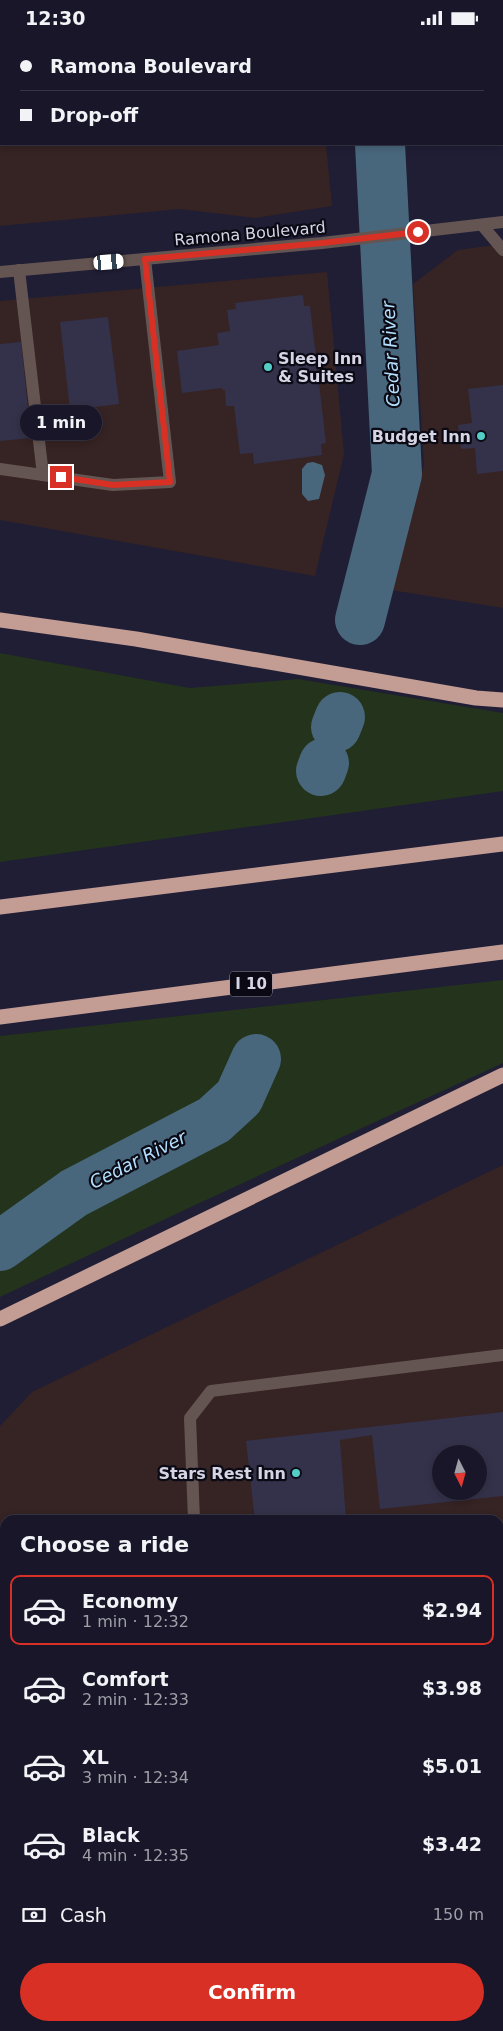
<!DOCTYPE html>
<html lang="en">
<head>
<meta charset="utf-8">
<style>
  body { margin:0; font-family:"DejaVu Sans",sans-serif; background:#211f30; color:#f1f3f6; height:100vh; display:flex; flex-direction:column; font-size:19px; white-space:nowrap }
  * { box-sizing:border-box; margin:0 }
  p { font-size:16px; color:#9f9fa8 }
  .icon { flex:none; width:28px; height:28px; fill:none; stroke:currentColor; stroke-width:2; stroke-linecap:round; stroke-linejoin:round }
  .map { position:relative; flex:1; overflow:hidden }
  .details { position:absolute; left:0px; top:1480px; width:504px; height:516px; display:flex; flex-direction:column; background:#181628; border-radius:15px 15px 0 0; box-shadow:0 2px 8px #0003,0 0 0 1px #363545 }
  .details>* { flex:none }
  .banner { position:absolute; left:0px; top:0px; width:504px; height:110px; box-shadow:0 2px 8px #0003,0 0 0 1px #363545; display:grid; align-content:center; height:110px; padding:0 20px; background:#181628 }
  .needle { width:32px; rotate:174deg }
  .tools { position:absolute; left:432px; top:1410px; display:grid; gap:10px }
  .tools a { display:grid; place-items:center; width:55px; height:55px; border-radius:50%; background:#181628; box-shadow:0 2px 8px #0003,0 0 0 1px #363545; font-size:25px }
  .end { position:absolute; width:22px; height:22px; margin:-11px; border:6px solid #d93025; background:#fff; box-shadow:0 0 0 2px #fff }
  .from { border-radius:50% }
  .bubble { position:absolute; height:35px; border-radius:18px; background:#181628; box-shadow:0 2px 8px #0003,0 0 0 1px #363545; font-size:16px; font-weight:600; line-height:35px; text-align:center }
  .car { position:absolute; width:15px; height:30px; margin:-15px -8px; border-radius:6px; box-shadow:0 0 4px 1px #0007; background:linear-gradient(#fff 24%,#345 0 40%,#fff 0 76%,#345 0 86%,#fff 0) }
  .banner b { display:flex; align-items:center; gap:18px; height:48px; font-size:19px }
  .banner b+b { border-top:1px solid #363545 }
  .banner i { width:12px; height:12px; background:#f1f3f6 }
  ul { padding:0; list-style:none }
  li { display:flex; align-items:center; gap:15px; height:70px; margin:0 10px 8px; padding:0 10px; border:2px solid transparent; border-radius:10px }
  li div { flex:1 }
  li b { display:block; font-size:19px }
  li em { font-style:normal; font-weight:600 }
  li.on { border-color:#d93025 }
  li>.icon { width:45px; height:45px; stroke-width:1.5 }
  h2 { padding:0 20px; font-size:22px; line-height:60px }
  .pay { display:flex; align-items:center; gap:12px; height:55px; padding:0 20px; font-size:19px }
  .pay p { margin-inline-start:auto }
  .action { display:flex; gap:10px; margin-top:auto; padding:10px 20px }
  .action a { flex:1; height:58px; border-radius:30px; background:#d93025; color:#fff; font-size:20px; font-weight:600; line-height:58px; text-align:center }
  .status { display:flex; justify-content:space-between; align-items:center; height:35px; padding:0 25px; background:#181628; direction:ltr }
  .status svg { height:14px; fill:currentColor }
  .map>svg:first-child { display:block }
</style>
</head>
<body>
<div class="status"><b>12:30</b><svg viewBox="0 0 49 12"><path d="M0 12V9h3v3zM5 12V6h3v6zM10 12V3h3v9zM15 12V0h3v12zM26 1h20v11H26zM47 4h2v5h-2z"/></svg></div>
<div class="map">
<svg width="503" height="1996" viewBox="0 0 503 1996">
  <rect width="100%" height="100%" fill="#201e35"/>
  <g fill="#362323" fill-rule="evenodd">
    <polygon points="0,0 316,0 1,1 1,109 326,109 332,171 255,183 180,174 0,191"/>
    <polygon points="503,209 503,573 391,555 424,430 413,249 458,215"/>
    <polygon points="327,237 344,419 315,541 0,485 0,266"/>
    <path d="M503,1130V1812L499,1813V1485H5V1835L0,1823V1391L32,1357ZM441,1419H479V1456H441Z"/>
    <polygon points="503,1857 503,1996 16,1996 15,1991 499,1991 499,1858"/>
  </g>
  <g fill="#23331c">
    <polygon points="0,618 190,653 298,644 503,678 503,756 0,827"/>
    <polygon points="503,945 503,1028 193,1171 0,1262 0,1001"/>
  </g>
  <polygon fill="#49677c" points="313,427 322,430 325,440 319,464 308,466 302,459 302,434 307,428"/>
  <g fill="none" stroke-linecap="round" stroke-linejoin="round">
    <g stroke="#49677c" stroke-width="50">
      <polyline points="375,0 375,1"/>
      <polyline points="360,585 397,439 380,109"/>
      <polyline points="336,692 340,682"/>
      <polyline points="321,736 324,728"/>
      <polyline points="0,1211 74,1158 214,1085 239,1062 256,1024"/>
    </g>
  </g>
  <g fill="#34324b" fill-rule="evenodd">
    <polygon points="303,260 304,271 310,271 326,408 321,409 322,420 254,429 253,418 240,419 234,371 226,371 225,355 223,355 222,353 182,358 177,316 219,310 217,298 230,296 227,275 236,274 235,268"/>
    <polygon points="108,282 119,369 70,375 60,287"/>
    <polygon points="21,307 31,403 0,406 0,309"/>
    <polygon points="503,350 503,436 477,439 475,413 461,414 458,390 472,388 468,354"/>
    <path d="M503,1377V1461L380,1474L372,1400L340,1405L346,1485H255L246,1406ZM441,1419H479V1456H441Z"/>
    <rect x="499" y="1638" width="4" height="79"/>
  </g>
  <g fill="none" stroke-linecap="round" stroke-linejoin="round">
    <g stroke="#655552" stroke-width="12">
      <polyline points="482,190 503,215"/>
      <polyline points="19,235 43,440"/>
      <polyline points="0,434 113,450 170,447 145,224"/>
      <polyline points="194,1485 190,1383 211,1356 503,1320"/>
      <polyline points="0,1743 5,1742"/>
      <polyline points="499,1763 503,1763"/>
      <polyline points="499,1928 503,1928"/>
      <polyline points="499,1981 503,1980"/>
      <polyline points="180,1991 181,1996"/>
      <polyline points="265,1991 268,1996"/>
      <polyline points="378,1991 379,1996"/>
      <polyline points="464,1991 464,1996"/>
      <polyline points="11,1996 46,1991"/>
    </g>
    <g stroke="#655552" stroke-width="12">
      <polyline points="499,1841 503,1840"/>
      <polyline points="0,1904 5,1903"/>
    </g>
    <polyline stroke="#655552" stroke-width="12" points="0,237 322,208 503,187"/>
    <g stroke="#c39c94" stroke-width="15">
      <polyline points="0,585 136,604 476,663 503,665"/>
      <polyline points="0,872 503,809"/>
      <polyline points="0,982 503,917"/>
      <polyline points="0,1284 503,1040"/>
    </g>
  </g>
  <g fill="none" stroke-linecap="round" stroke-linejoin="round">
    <polyline stroke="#d93025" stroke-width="6" points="61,442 113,450 170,447 145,224 322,208 418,197"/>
  </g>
  <g fill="#54cdc6" stroke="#0b0a14" stroke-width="2">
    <circle cx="268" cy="332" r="5"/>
    <circle cx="481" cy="401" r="5"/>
    <circle cx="296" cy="1438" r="5"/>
  </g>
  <g text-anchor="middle" stroke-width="4.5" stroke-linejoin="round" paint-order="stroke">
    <rect fill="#0b0a14" stroke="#9998a6" stroke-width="1" x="230" y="936.5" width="42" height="25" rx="4"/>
    <g font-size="15" font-weight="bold" fill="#d6d5e5">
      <text x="251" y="954">I 10</text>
    </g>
    <g font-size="16" fill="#d6d5e5" stroke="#0b0a14">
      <text transform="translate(250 198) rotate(-5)" y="6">Ramona Boulevard</text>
    </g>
    <g font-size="16" font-weight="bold" fill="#d6d5e5" stroke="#0b0a14" text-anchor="end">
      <text x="278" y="329" text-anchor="start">Sleep Inn<tspan x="278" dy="18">&amp; Suites</tspan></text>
      <text x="471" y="407">Budget Inn</text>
      <text x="286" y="1444">Stars Rest Inn</text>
    </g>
    <g font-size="18" font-style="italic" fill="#b3dffe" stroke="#0b0a14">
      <text transform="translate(391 319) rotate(-93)" y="6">Cedar River</text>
      <text transform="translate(138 1125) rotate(-27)" y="6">Cedar River</text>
    </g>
  </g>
</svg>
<div class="tools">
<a><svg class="needle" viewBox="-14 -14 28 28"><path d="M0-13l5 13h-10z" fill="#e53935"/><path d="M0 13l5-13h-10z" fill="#9f9fa8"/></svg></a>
</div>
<i class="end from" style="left:418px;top:197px"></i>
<i class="end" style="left:61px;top:442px"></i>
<div class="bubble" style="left:20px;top:370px;width:82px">1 min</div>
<i class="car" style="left:109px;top:227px;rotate:85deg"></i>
<div class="banner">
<b><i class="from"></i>Ramona Boulevard</b>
<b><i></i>Drop-off</b>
</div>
<section class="details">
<h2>Choose a ride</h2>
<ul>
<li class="on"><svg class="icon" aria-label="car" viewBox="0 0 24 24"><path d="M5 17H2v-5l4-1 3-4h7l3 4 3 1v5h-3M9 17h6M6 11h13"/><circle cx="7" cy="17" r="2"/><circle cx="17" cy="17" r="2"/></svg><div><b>Economy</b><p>1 min · 12:32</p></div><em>$2.94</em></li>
<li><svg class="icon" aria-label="car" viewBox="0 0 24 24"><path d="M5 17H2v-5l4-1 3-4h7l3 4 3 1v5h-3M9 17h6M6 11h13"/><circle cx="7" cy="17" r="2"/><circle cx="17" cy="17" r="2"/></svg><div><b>Comfort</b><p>2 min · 12:33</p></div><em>$3.98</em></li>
<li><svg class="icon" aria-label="car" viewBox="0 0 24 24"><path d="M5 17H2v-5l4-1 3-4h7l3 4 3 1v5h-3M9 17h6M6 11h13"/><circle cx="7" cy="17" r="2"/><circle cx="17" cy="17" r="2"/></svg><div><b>XL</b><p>3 min · 12:34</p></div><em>$5.01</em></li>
<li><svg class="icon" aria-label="car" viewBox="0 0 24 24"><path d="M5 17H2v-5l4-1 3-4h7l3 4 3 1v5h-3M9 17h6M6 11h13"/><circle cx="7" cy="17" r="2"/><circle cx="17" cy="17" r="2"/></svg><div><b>Black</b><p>4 min · 12:35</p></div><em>$3.42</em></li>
</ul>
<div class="pay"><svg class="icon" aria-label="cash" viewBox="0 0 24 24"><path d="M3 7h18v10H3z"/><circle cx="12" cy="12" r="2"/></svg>Cash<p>150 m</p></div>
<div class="action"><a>Confirm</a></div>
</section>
</div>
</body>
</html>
